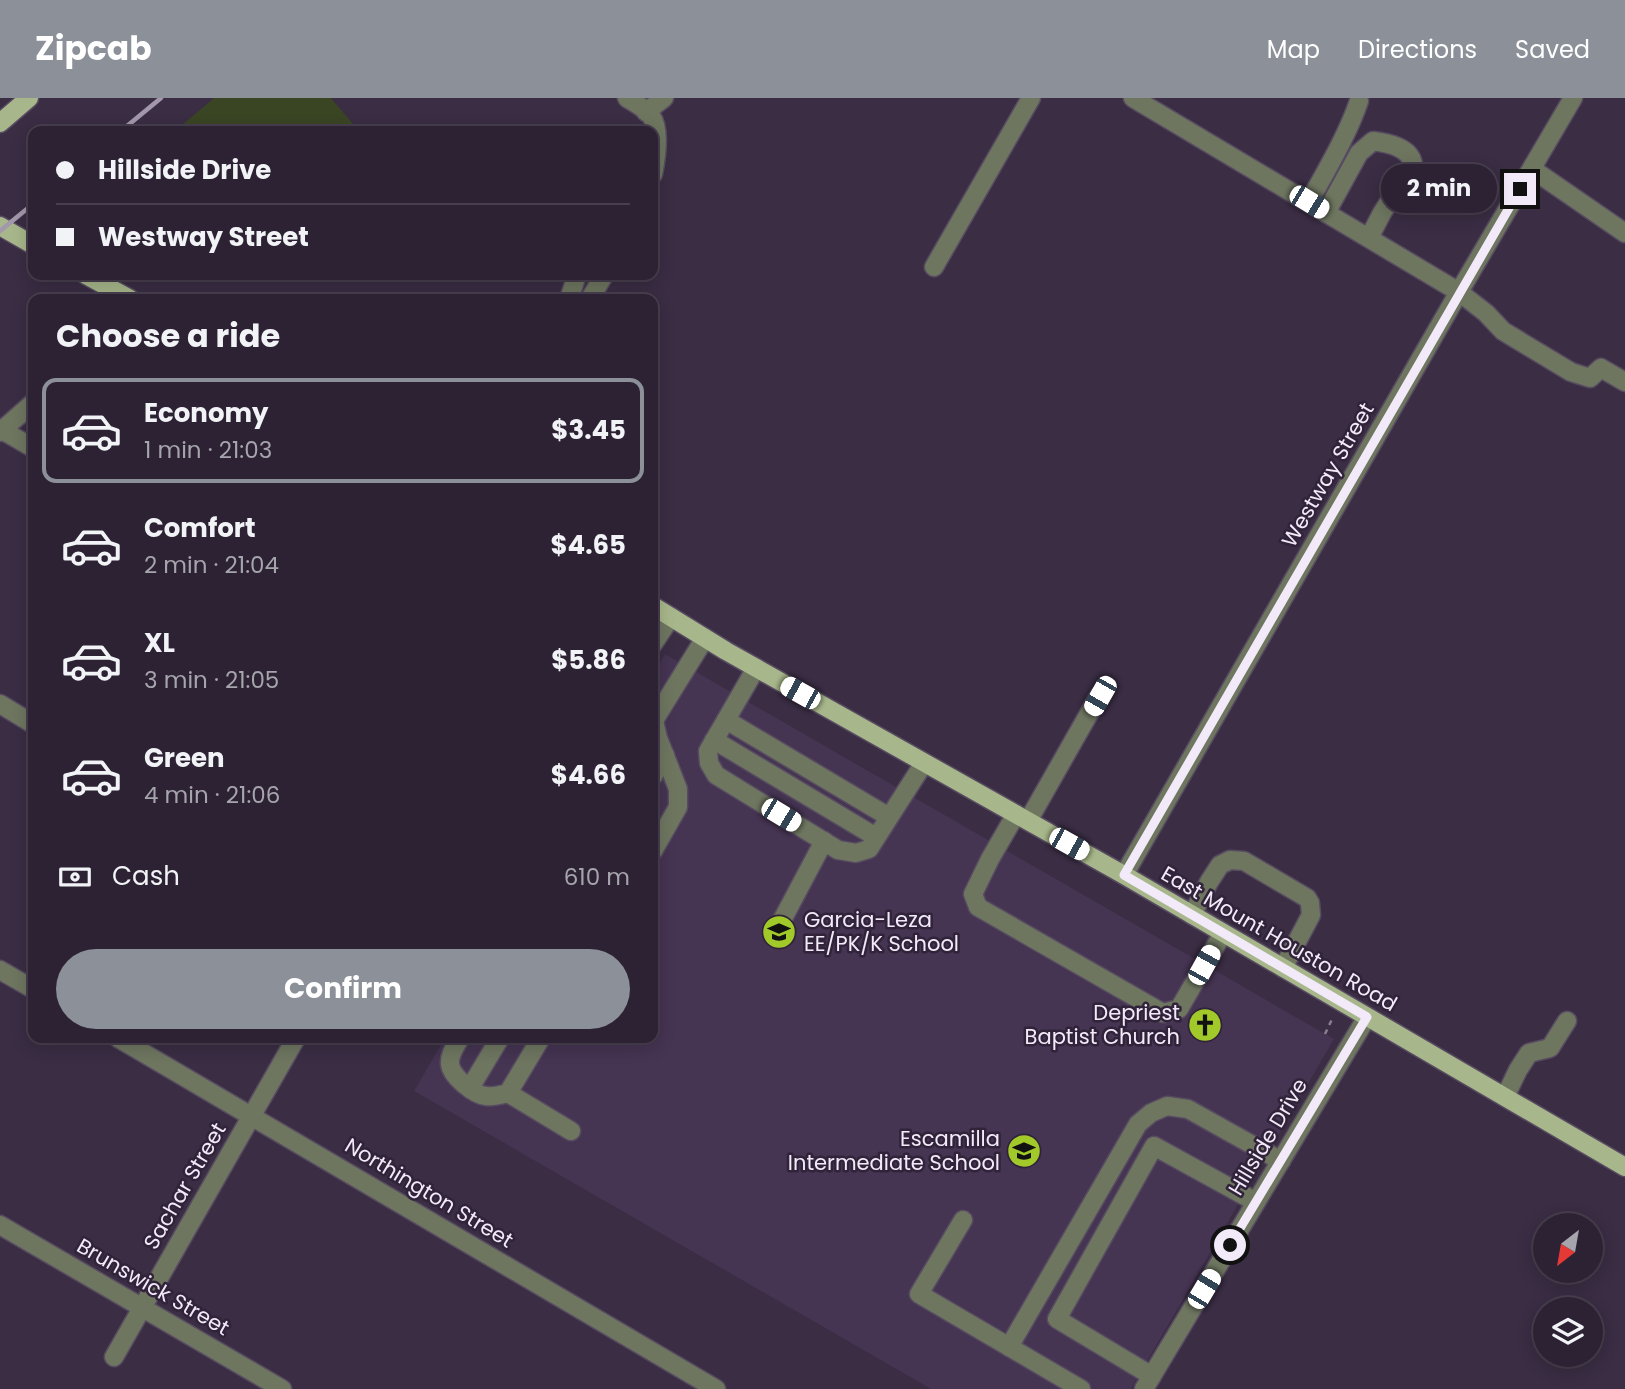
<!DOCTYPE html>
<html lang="en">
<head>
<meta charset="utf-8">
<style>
  body { margin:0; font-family:Poppins,sans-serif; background:#342a3b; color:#f1f3f6; height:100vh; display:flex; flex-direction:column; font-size:26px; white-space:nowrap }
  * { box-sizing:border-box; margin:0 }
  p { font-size:23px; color:#a6a4ac }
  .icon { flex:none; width:38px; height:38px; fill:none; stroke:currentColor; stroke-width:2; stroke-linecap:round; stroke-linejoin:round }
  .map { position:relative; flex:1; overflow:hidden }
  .panel { position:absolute; left:28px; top:196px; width:630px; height:749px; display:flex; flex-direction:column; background:#2c2233; border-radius:14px; box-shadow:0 4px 18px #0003,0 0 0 2px #483f4e }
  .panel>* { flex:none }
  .hud { position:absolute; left:28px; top:28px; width:630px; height:154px; border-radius:14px; box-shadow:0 4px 18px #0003,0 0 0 2px #483f4e; display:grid; align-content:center; height:154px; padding:0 28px; background:#2c2233 }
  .needle { width:46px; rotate:211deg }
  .fabs { position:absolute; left:1533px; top:1115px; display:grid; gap:14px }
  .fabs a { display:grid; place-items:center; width:70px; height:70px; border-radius:50%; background:#2c2233; box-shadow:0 4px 18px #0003,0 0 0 2px #483f4e; font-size:35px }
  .end { position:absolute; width:32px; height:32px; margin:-16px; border:9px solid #f2e9f9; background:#111; box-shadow:0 0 0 4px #111 }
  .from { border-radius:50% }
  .bubble { position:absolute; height:49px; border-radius:24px; background:#2c2233; box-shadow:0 4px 18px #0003,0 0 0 2px #483f4e; font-size:23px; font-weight:700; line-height:49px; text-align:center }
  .car { position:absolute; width:21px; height:42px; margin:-21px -10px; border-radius:9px; box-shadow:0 0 5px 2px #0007; background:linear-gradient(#fff 24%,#345 0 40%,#fff 0 76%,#345 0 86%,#fff 0) }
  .hud b { display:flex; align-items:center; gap:24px; height:66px; font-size:26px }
  .hud b+b { border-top:2px solid #483f4e }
  .hud i { width:18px; height:18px; background:#f1f3f6 }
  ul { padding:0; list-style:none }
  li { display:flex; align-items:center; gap:21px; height:105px; margin:0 14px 10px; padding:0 14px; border:4px solid transparent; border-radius:14px }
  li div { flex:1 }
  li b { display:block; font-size:26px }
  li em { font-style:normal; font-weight:700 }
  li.current { border-color:#8c9099 }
  li>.icon { width:63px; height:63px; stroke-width:1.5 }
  h2 { padding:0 28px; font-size:32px; line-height:84px }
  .pay { display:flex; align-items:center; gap:18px; height:77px; padding:0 28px; font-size:26px }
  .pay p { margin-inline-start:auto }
  .primary-button { display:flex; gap:14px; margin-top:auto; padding:14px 28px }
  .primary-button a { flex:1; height:80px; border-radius:42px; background:#8c9099; color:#fff; font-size:28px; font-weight:700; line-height:80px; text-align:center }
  header { display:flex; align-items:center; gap:42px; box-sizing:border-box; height:98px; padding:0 35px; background:#8c9099; color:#fff }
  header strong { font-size:33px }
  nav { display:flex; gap:38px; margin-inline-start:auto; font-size:24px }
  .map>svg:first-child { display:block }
</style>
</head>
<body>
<header>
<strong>Zipcab</strong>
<nav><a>Map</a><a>Directions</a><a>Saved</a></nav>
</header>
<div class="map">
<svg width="1625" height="1291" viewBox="0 0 1625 1291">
  <rect width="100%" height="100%" fill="#3a2d44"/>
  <polygon fill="#453452" points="665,556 1334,941 1131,1291 931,1291 414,993 445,940 653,940 653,578"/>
  <polygon fill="#3a4524" points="214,0 331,0 359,33 175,33"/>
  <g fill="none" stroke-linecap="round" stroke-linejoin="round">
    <g stroke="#574b61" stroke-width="21">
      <g id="minor">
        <path d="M627,0C635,5 645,10 651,18C661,31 656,61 653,76"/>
        <polyline points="1133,0 1459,194 1486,215 1503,233 1571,274 1590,280 1601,270 1625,284"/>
        <polyline points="646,14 664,0"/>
        <polyline points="1532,71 1625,135"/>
        <path d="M1309,104C1327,71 1347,38 1359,3"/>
        <path d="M1326,115L1359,55L1373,43C1388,45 1410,49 1413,66L1382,115L1369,140"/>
        <polyline points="934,169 1031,0"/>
        <polyline points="569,201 577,177"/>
        <polyline points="590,201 604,177"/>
        <polyline points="2,332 33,350"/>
        <polyline points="0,334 33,305"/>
        <polyline points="653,546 671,519"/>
        <polyline points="756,570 708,653 709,665 716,677 838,752 856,755 869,751 924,665"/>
        <polyline points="0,606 33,626"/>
        <polyline points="726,622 889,719"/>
        <polyline points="653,624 705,540"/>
        <polyline points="714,642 876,739"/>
        <polyline points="653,678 665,657"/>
        <polyline points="1016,716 990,761 973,796 978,809 1163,915 1179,911 1223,835"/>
        <polyline points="1028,723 1099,598"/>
        <polyline points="653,753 678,709 678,691 658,640 654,623"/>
        <polyline points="1124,777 1459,194 1573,0"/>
        <polyline points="1192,817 1209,784 1220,767 1230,762 1244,763 1307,800 1310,805 1311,817 1283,870"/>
        <polyline points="780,826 824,743"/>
        <polyline points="0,872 33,891"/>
        <polyline points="118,940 716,1291"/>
        <path d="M460,940C456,948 449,956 450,966C451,978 474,997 486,998C494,999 501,997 508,995L541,940"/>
        <polyline points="470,990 500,940"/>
        <polyline points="508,995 571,1033"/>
        <polyline points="1505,999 1518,972 1529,955 1550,950 1567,923"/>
        <polyline points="963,1122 919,1196 1081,1291"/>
        <polyline points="0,1127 282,1291"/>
        <polyline points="1009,1249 1138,1026 1151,1015 1167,1008 1188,1011 1281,1063"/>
        <polyline points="114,1259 296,940"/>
        <polyline points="1152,1278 1057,1221 1154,1048 1256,1104"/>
        <polyline points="1144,1291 1367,919"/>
      </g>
    </g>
    <g stroke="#574b61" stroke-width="21">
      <g id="major">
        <polyline points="0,25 29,0"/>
        <polyline points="0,128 33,147"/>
        <polyline points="86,177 130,201"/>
        <polyline points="653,508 726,553 1124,777 1625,1069"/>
      </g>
    </g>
    <polyline stroke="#897e92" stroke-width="2.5" stroke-dasharray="5 5" stroke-linecap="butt" points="1325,936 1333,919"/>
    <use href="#minor" stroke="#6e7660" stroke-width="18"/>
    <use href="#major" stroke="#a8b78b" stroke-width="18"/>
    <g stroke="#a398ab" stroke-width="4.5">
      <polyline points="121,33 161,0"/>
      <polyline points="0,133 33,106"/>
    </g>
  </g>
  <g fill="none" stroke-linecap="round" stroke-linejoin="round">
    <polyline stroke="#f2e9f9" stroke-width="9" points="1230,1147 1367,919 1124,777 1520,91"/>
  </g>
  <defs>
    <g id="school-disc" transform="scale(1.75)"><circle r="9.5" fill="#a1c92a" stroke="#30233a"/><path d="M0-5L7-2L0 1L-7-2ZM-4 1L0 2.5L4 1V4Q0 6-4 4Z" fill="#111"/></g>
    <g id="church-disc" transform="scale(1.75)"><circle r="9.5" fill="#a1c92a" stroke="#30233a"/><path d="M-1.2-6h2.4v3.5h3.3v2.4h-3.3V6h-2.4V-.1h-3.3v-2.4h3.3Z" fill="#111"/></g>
  </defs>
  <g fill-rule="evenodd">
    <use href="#school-disc" x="779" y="834"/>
    <use href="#church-disc" x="1205" y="927"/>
    <use href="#school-disc" x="1024" y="1053"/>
  </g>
  <g text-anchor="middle" stroke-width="5" stroke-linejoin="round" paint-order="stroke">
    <g font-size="21" fill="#f2e9f9" stroke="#30233a">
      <text transform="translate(1328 377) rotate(-60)" y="7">Westway Street</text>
      <text transform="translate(1279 841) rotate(30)" y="7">East Mount Houston Road</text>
      <text transform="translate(1268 1039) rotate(-59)" y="7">Hillside Drive</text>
      <text transform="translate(185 1088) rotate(-60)" y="7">Sachar Street</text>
      <text transform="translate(429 1095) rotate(31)" y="7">Northington Street</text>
      <text transform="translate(153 1189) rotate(30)" y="7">Brunswick Street</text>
    </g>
    <g font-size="21" fill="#f2e9f9" stroke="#30233a" text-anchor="end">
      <text x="804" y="829" text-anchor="start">Garcia-Leza<tspan x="804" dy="24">EE/PK/K School</tspan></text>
      <text x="1180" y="922">Depriest<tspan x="1180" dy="24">Baptist Church</tspan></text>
      <text x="1000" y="1048">Escamilla<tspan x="1000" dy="24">Intermediate School</tspan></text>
    </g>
  </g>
</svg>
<div class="fabs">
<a><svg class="needle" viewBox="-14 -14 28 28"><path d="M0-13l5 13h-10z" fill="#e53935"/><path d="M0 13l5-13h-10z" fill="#a6a4ac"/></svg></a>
<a><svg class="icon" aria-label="layers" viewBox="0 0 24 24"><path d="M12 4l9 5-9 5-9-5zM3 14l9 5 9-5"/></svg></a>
</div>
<i class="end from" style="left:1230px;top:1147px"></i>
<i class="end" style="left:1520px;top:91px"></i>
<div class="bubble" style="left:1381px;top:66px;width:116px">2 min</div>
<i class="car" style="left:1309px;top:104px;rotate:121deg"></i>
<i class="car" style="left:800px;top:595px;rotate:299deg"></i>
<i class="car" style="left:1100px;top:598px;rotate:210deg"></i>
<i class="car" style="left:781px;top:717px;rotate:121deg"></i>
<i class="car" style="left:1069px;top:746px;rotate:119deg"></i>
<i class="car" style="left:1204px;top:867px;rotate:29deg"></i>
<i class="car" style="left:1204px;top:1191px;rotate:31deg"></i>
<div class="hud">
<b><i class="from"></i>Hillside Drive</b>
<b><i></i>Westway Street</b>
</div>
<section class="panel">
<h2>Choose a ride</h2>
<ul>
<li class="current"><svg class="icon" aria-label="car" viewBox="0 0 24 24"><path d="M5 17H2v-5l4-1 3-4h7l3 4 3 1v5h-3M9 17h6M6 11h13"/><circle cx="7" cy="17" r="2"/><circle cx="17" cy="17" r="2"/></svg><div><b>Economy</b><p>1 min · 21:03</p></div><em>$3.45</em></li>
<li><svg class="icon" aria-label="car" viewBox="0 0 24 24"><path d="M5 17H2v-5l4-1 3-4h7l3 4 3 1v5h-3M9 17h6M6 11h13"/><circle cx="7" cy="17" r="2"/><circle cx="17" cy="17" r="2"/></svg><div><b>Comfort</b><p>2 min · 21:04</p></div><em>$4.65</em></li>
<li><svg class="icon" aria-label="car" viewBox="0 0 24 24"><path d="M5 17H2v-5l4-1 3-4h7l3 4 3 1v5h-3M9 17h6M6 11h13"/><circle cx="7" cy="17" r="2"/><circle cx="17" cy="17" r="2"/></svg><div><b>XL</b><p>3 min · 21:05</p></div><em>$5.86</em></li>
<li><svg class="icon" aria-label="car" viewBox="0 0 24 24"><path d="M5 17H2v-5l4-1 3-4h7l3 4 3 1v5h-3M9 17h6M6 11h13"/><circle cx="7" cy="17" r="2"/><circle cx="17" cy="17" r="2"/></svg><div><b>Green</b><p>4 min · 21:06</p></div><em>$4.66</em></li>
</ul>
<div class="pay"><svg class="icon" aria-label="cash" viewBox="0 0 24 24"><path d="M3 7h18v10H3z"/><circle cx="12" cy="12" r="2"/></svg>Cash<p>610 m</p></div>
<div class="primary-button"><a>Confirm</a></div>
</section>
</div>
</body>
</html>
